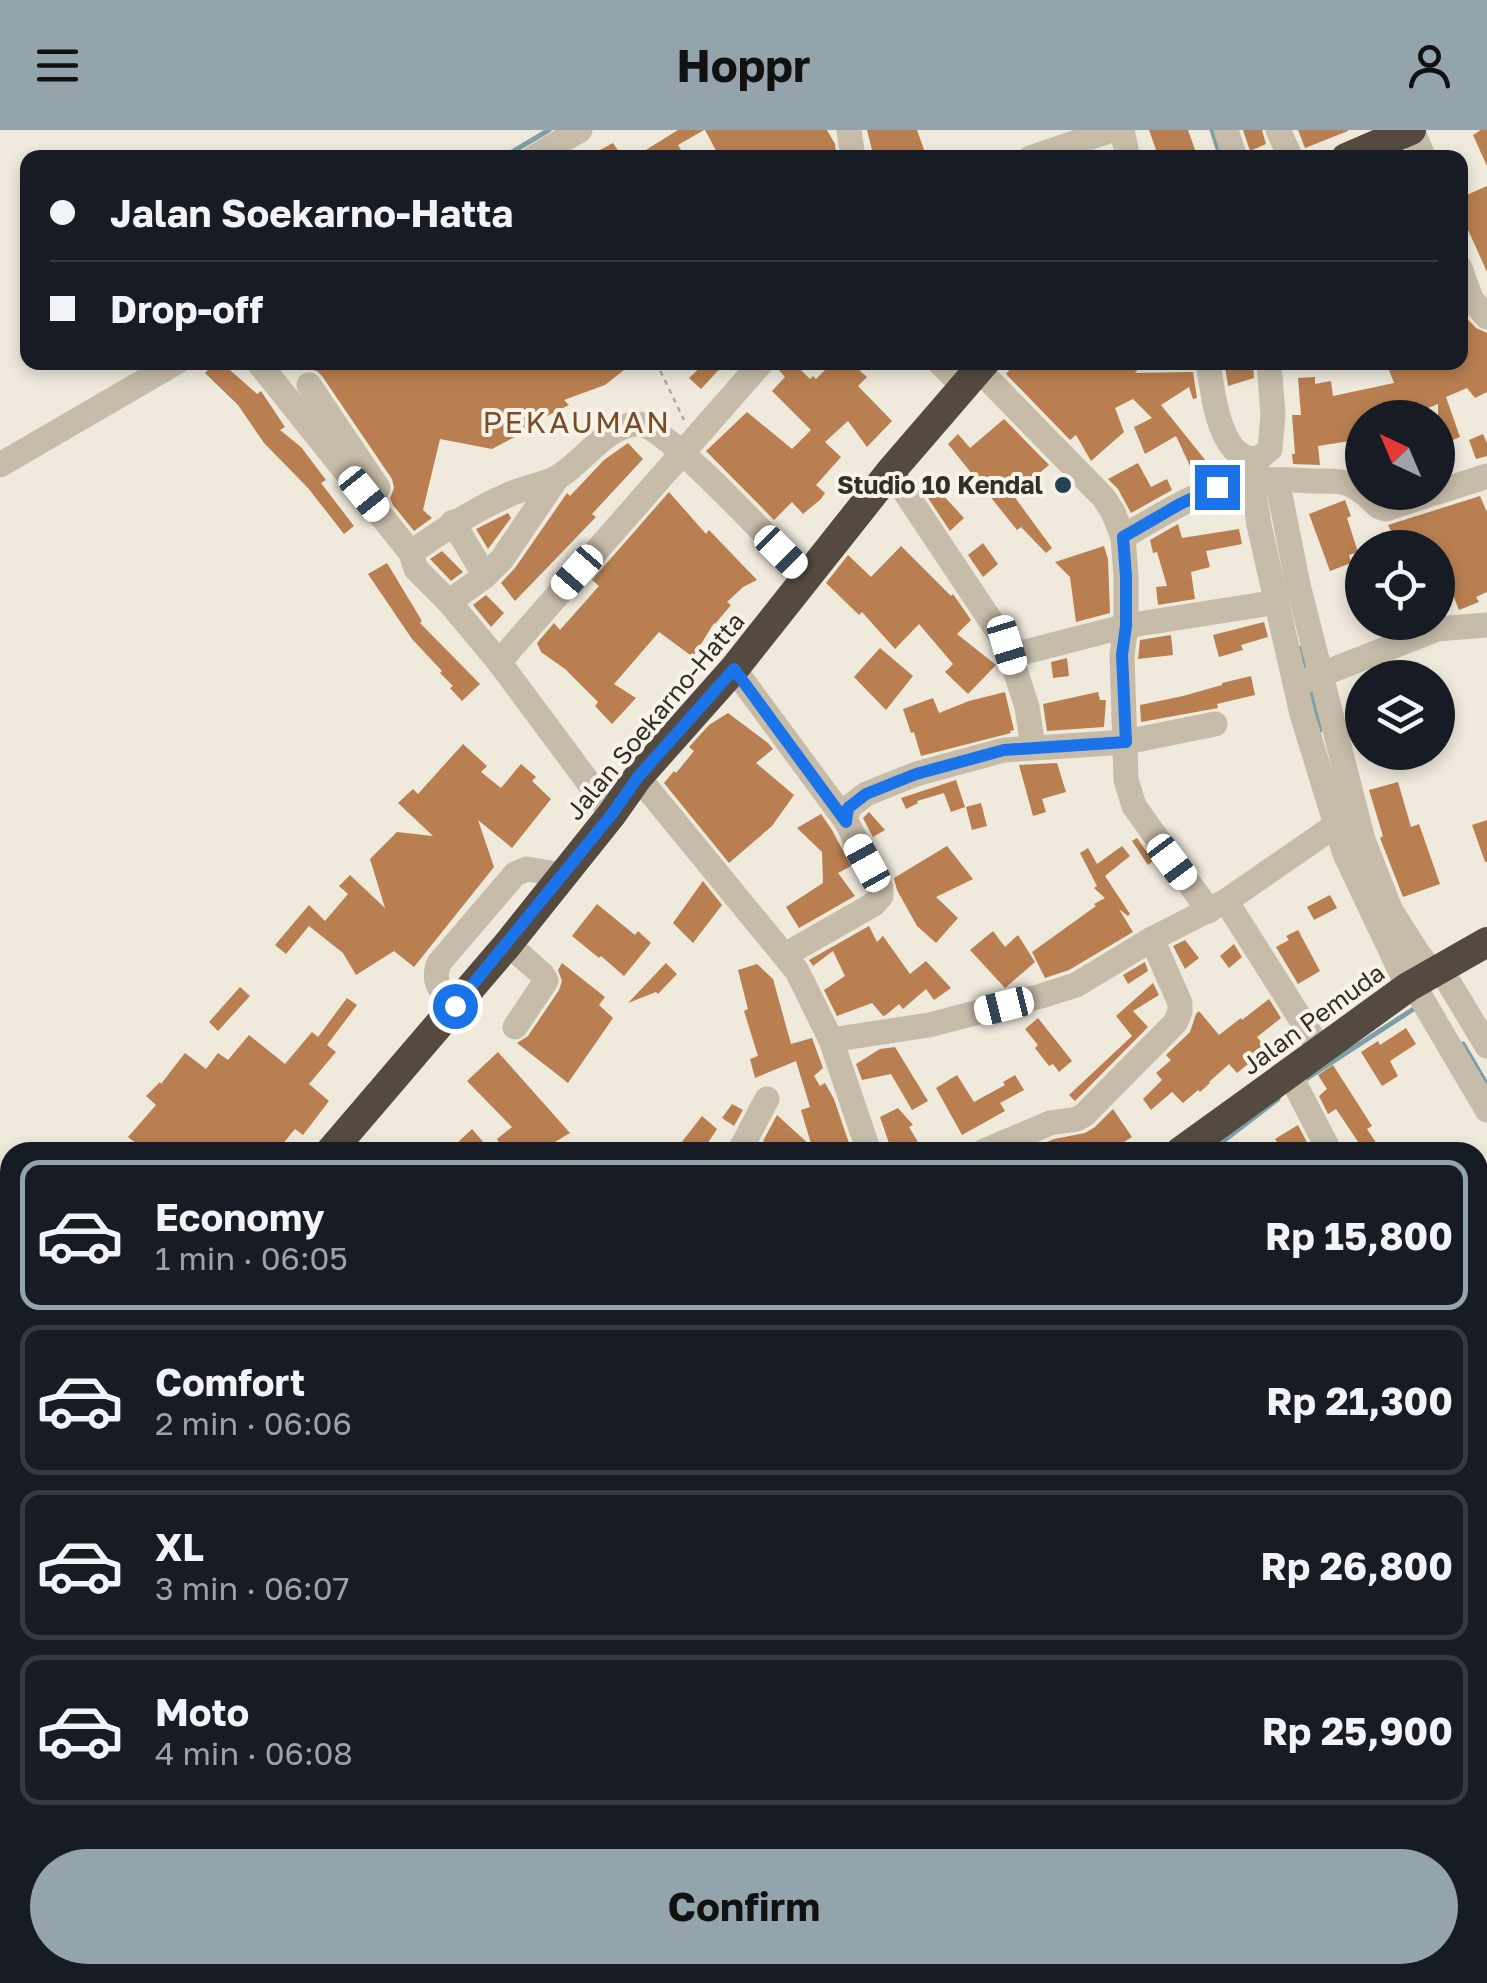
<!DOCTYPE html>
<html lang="en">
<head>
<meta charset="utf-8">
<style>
  body { margin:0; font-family:"Golos Text",sans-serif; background:#242831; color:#f1f3f6; height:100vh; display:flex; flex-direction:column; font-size:38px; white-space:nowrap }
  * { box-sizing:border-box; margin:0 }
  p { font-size:32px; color:#9ea1a6 }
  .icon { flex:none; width:55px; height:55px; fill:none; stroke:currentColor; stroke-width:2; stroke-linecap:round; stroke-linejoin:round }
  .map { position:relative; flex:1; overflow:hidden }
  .panel { position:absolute; left:0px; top:1012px; width:1488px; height:842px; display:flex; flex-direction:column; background:#171b24; border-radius:30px 30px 0 0; box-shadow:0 5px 15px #0003 }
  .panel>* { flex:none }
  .banner { position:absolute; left:20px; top:20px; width:1448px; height:220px; border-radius:20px; box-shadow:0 5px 15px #0003; display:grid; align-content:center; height:220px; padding:0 30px; background:#171b24 }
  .needle { width:65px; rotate:316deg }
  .fabs { position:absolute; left:1345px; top:270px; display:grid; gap:20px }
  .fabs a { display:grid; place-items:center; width:110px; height:110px; border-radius:50%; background:#171b24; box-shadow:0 5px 15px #0003; font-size:50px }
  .end { position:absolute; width:45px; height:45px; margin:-22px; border:12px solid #1a73e8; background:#fff; box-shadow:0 0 0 5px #fff }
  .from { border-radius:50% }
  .car { position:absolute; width:30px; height:60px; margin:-30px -15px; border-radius:12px; box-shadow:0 0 8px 2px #0007; background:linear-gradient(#fff 24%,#345 0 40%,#fff 0 76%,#345 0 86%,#fff 0) }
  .banner b { display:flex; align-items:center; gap:35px; height:95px; font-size:38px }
  .banner b+b { border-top:2px solid #363941 }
  .banner i { width:25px; height:25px; background:#f1f3f6 }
  ul { padding:18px 0 0; list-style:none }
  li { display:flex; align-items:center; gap:30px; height:150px; margin:0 20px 15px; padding:0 10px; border:5px solid #363941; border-radius:20px }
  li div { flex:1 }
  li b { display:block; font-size:38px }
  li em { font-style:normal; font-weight:700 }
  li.current { border-color:#94a4ac }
  li>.icon { width:90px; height:90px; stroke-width:1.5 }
  .primary-button { display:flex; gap:20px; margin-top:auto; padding:20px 30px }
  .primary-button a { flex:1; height:115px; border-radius:60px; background:#94a4ac; color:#111; font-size:40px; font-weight:700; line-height:115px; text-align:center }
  header { display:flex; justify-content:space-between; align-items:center; height:130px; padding:0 30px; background:#94a4ac; color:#111; font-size:45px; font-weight:700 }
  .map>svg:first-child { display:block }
</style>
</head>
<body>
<header><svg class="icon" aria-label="menu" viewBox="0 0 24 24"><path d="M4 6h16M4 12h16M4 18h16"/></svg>Hoppr<svg class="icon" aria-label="person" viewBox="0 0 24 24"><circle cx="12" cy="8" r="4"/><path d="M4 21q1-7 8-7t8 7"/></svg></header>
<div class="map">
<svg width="1487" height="1853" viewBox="0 0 1487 1853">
  <rect width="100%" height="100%" fill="#efeadc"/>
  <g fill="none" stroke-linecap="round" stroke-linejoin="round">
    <g stroke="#7e9ea9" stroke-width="5">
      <polyline points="1212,0 1221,28"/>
      <polyline points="502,28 549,0"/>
      <polyline points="1301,518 1307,542"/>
      <polyline points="1310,557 1320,600"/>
      <polyline points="1463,914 1487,955"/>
      <polyline points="1303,951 1415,878"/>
      <polyline points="1209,1022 1278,969"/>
      <polyline points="0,1489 10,1476"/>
    </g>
  </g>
  <g fill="#b97f50">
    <polygon points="678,0 704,0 678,15 686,28 633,28"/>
    <polygon points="705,0 827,0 835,14 837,28 720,28"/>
    <polygon points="867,0 917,0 927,28 874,28"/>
    <polygon points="1149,0 1188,0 1198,28 1159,28"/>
    <polygon points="1243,0 1262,0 1266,14 1250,21"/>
    <polygon points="1298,0 1348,0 1348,1 1305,18"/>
    <polygon points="1481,0 1487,0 1487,36 1473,5"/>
    <polygon points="613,13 623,28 585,28"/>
    <polygon points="1487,56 1487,142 1460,82 1460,68"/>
    <polygon points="1460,181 1476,198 1487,203 1487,262 1475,268 1467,258 1446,267 1460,307 1443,314 1453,340 1438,345 1438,274 1403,288 1362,288 1362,302 1350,308 1350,311 1318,316 1320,335 1293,334 1292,324 1295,324 1292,285 1301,285 1298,248 1315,247 1315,254 1331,251 1333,266 1394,253 1386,232 1411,232 1414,240 1428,232 1460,232"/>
    <polygon points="215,232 221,232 257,264 261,261 285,297 280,300 301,317 326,350 321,353 354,396 344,404 308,358 264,313 238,275 205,243"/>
    <polygon points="305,232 439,232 441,239 453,232 634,232 605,255 564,270 569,275 525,297 526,301 492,319 440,309 423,380 432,388 414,401 393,375 390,368 394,358 392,349 322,246 317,241 310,239"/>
    <polygon points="706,232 726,232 701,259 689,248"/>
    <polygon points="778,232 793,232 810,249 813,246 816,249 833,232 869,232 860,241 867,247 858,256 892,291 867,317 848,291 825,312 841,327 816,355 825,363 821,369 803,384 792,372 774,390 706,321 747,282 792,319 811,300 772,261 785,247 777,238"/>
    <polygon points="1016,232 1144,232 1135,243 1193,242 1197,268 1193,269 1189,257 1161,275 1206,331 1190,336 1176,306 1145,324 1134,297 1152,288 1133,269 1115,278 1124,302 1091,331 1076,305 1070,310 1006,244"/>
    <polygon points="1236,232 1253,232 1254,248 1228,256 1225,236"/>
    <polygon points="1004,289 1049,335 1013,365 1052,418 1046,423 1021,397 1017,400 948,314 958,304 970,318"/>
    <polygon points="1483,304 1487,313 1487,326 1476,329 1469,310"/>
    <polygon points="628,313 643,329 592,384 596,387 515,471 501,453 515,438 567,363 570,366 604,330"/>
    <polygon points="1138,333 1151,357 1167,349 1172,360 1131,383 1118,359 1108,349"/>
    <polygon points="928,343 944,363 942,364 964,388 950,401 918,353"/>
    <polygon points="669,362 706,404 709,400 757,450 743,457 727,472 731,475 715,494 714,493 693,527 659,502 614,554 636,568 612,594 595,576 598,572 565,539 541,522 537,513 554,493 560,500 599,456 592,450"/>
    <polygon points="1480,366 1487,382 1487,462 1476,467 1479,472 1459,480 1438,427 1438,418 1399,418 1388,395"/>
    <polygon points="1345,370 1351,386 1347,388 1358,422 1349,425 1351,433 1330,441 1309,384"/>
    <polygon points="508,383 511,388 488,419 476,399"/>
    <polygon points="1178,394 1182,408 1239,399 1242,414 1206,421 1210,437 1191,442 1195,469 1158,475 1156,457 1167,456 1157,422 1153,423 1150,410"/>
    <polygon points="983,413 998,434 983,447 968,425"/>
    <polygon points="901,416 951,466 953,464 971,490 957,504 996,535 968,564 945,542 953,534 919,494 895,519 862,482 859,485 826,453 848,425 871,447"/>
    <polygon points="1104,416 1108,429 1110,483 1076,492 1070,447 1055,432"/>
    <polygon points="442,421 463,442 451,451 430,429"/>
    <polygon points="387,433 422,491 420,493 480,554 462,571 450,558 453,556 440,543 442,541 412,509 368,444"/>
    <polygon points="486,465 504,483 491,497 473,475"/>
    <polygon points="1264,492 1268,507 1241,515 1243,520 1219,527 1213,505"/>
    <polygon points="1171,505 1173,525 1138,529 1140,510"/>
    <polygon points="880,518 913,546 886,580 854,547"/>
    <polygon points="1067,528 1069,546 1053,548 1051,532"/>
    <polygon points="1251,546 1255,565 1217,574 1218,578 1141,592 1140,575 1183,566 1222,555 1222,553"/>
    <polygon points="1005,562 1014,600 1010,601 1011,603 921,626 914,602 911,603 903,579 933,568 939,583 969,571"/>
    <polygon points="1098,562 1100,570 1106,570 1104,597 1047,601 1043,574"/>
    <polygon points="728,583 768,613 773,619 756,633 794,665 772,696 729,733 664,653 674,641 676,643 694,621 689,617 709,595"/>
    <polygon points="463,614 487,636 481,642 501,658 521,634 536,647 532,651 551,669 512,718 478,690 494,737 414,837 394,821 356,845 343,823 309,796 286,824 275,815 309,775 325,791 348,764 339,756 350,745 385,778 370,729 397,702 433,706 398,673 413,659 418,664"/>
    <polygon points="1057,633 1066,662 1042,669 1046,682 1033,686 1019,635"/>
    <polygon points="956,650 965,677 951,682 944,663 917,671 918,673 906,679 901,668"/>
    <polygon points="1398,652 1411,697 1419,694 1440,754 1403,767 1380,708 1383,706 1369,660"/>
    <polygon points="981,673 987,696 972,700 966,677"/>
    <polygon points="869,682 885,700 873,707 863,688"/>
    <polygon points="821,684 832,700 851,736 838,743 855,766 799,798 786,777 823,753 822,722 797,698"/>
    <polygon points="1487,690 1487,732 1485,732 1472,695"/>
    <polygon points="1137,708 1153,731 1148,735 1132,711"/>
    <polygon points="947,716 973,749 936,767 958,788 936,813 917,796 897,760 894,748"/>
    <polygon points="1122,716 1130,726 1105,746 1130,784 1128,786 1119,779 1133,802 1069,840 1045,848 1032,822 1096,776 1094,774 1105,768 1094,758 1097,756 1080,723 1088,718 1097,734"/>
    <polygon points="703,751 722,775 693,813 673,793"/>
    <polygon points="1330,765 1337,778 1314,790 1307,777"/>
    <polygon points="597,774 635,805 638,801 651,813 624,846 601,826 599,828 572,806"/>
    <polygon points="869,796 877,812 883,806 910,844 926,831 951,858 934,870 926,859 903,879 899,874 886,885 883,886 872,873 837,886 824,860 845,846 833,821 813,836 809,830"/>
    <polygon points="1298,800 1320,841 1298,854 1276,817 1289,810 1286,806"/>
    <polygon points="993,801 1005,817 1018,805 1035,832 1005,858 970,820"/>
    <polygon points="1185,810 1199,828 1185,839 1173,816"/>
    <polygon points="1234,814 1242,827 1229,838 1220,826"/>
    <polygon points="1145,832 1148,841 1128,854 1123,845"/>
    <polygon points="562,833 605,867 599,875 613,888 568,953 517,913 528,906 559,860 562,851 558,840"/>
    <polygon points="666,833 677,844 658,864 656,862 628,873"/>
    <polygon points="757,834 773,849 791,914 812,908 823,938 814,946 820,956 825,953 834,969 852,1022 779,1022 763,1011 777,985 812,1017 801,980 810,977 796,931 755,948 750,929 758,926 744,881 748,879 738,840"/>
    <polygon points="1153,853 1159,865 1133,881 1148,897 1075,971 1069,965 1132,906 1116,886"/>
    <polygon points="240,857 250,866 218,901 209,892"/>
    <polygon points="347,868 357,875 327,915 336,922 309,954 329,971 303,1005 295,999 276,1022 147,1022 128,1007 156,975 146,966 160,952 161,954 185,923 206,939 218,923 228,930 249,905 285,934 312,902 318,907"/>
    <polygon points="1269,869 1281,888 1257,907 1264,916 1246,931 1248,934 1237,943 1229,934 1209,952 1210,953 1200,962 1198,960 1183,973 1172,962 1151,980 1143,969 1162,950 1156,943 1171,930 1166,925 1190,902 1196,884 1199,881 1219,905 1241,888 1242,890"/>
    <polygon points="1038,888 1072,931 1059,942 1053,934 1049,936 1035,918 1038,915 1025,899"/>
    <polygon points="1406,898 1416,914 1390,931 1398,946 1382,956 1361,922 1378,911 1380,915"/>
    <polygon points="895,917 928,971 912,980 891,944 862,950 856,934 880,919"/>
    <polygon points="498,922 570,1003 538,1022 505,1022 497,1009 512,997 467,951"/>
    <polygon points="1333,935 1372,996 1367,999 1377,1014 1365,1022 1336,979 1328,984 1319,966 1327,959 1318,945"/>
    <polygon points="957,945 974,972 1005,955 1003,952 1015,945 1024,960 1000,973 1005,981 962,1005 936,958"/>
    <polygon points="732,974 743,980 734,996 722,988"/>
    <polygon points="898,978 913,995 909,997 924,1022 892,1022 880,987"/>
    <polygon points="1113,979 1132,1007 1115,1018 1118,1022 1022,1022 1054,1009 1085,1003 1095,997"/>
    <polygon points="702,986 717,999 702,1022 674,1022"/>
    <polygon points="1298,995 1312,1022 1284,1022 1275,1009"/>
    <polygon points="472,999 492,1022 460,1022 454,1016"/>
  </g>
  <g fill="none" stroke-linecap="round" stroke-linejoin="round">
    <polyline stroke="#b1a794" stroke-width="2.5" stroke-dasharray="5 5" stroke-linecap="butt" points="656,232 684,290"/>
    <g stroke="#c6bca9" stroke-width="25">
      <polyline points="849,0 853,28"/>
      <polyline points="1122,0 1128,28"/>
      <polyline points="1226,0 1235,28"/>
      <polyline points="1278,0 1291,28"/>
      <polyline points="1412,0 1424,28"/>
      <polyline points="533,28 580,0"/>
      <polyline points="1030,28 1112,0"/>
      <polyline points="1460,138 1471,169 1487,187"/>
      <polyline points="258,232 411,423 416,439 449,472 499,532 612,684"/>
      <polyline points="939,232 963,256"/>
      <path d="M1208,232C1212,258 1217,310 1241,325C1246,328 1252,328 1257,330L1270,319L1273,285L1269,232"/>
      <polyline points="979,240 1104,368 1113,382 1123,407 1126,446 1126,496 1122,525 1126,650 1134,676 1209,781"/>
      <polyline points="309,255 378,358"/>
      <polyline points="1241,325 1252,350 1259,395 1302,584 1345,724 1408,857"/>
      <polyline points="0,335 177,232"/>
      <polyline points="891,341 1007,515 1021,523 1126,496 1277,472"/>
      <polyline points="1277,350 1298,455 1363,710 1391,781 1419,825 1433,842"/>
      <polyline points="1363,362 1379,377 1386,379 1437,362"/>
      <polyline points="1438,362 1487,346"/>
      <polyline points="453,392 485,446"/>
      <path d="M1123,407C1163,384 1202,357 1249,351C1269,348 1291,350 1311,351C1330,351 1348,349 1362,362"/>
      <path d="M411,423C442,400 474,380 510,364C524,358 540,355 554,349C580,337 605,295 637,294C664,293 782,423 807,448"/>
      <polyline points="449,472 485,446 502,429 557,348"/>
      <polyline points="1007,515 1027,577 1033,617"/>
      <polyline points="499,532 762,232"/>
      <polyline points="734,539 846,691"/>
      <polyline points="1307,550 1437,499 1487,495"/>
      <polyline points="638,647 797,841 831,910 869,1022"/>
      <polyline points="1226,771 1321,921"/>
      <polyline points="508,814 542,844 546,851 515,897"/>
      <polyline points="785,825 874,774 881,766 881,759 846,691 848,678 866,664 916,644 1004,620 1126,612 1215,594"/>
      <polyline points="1440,838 1487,916"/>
      <polyline points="1413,854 1487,980"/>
      <path d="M455,877C442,862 431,853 439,833L515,744L527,739L563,745"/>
      <polyline points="831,910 929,895 1041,866 1076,855 1152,809 1226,771 1336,695 1357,688"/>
      <polyline points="1289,943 1330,1022"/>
      <polyline points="739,1022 767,969"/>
      <polyline points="982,1022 1050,993 1077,989 1084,985 1175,893 1180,882 1180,873 1152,809"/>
      <polyline points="1478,1053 1487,1048"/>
      <polyline points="1478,1260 1487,1254"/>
      <polyline points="1478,1436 1487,1433"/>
      <polyline points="0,1538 10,1525"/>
      <polyline points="1478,1652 1487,1649"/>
      <polyline points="3,1720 10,1732"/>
      <polyline points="1478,1725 1487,1721"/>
      <polyline points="619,1845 623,1853"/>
      <polyline points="1184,1845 1196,1853"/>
      <polyline points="1289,1845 1293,1853"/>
      <polyline points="1405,1845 1407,1853"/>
      <polyline points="29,1853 45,1845"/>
      <polyline points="196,1853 206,1845"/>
      <polyline points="303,1853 313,1845"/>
      <polyline points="927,1853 943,1845"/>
      <polyline points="1222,1853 1253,1845"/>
    </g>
    <g stroke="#544a40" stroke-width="30">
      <polyline points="1346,28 1411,0"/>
      <polyline points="330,1022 508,814 612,684 638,647 734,539 891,341 985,232"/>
      <polyline points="1180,1022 1408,857 1487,812"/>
      <polyline points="0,1419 10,1406"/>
      <polyline points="0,1450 10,1437"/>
    </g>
  </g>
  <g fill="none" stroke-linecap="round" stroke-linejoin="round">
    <polyline stroke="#1a73e8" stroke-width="12" points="455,876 612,684 638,647 734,539 846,692 848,678 866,664 916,644 1004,620 1126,612 1122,525 1126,496 1126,446 1123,407 1180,374 1217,357"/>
  </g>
  <circle fill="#224451" stroke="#f7f3e8" stroke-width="4" cx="1063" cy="355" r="10"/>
  <g text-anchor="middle" stroke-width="8" stroke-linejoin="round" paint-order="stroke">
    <g font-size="25" font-weight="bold" fill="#342e28" stroke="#f7f3e8" text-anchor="end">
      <text x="1043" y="364">Studio 10 Kendal</text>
    </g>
    <g font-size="25" fill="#342e28" stroke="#f7f3e8">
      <text transform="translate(655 586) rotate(-50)" y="9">Jalan Soekarno-Hatta</text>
      <text transform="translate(1313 889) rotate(-36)" y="9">Jalan Pemuda</text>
    </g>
    <g font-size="30" letter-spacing="2.5" fill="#7a4d2a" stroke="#f7f3e8">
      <text x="577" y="303">PEKAUMAN</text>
    </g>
  </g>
</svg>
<div class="fabs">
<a><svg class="needle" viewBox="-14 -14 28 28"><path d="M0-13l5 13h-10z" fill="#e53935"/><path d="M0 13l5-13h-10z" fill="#9ea1a6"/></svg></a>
<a><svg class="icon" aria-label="locate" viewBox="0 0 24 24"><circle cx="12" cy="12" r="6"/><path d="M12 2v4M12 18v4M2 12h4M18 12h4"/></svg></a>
<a><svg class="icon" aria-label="layers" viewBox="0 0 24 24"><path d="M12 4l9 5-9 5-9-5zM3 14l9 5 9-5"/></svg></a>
</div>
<i class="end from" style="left:455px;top:876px"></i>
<i class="end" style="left:1217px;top:357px"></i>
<i class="car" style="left:364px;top:364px;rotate:141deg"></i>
<i class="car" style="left:781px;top:422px;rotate:135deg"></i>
<i class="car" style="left:577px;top:442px;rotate:221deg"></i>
<i class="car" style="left:1007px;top:515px;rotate:163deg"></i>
<i class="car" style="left:1172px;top:732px;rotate:143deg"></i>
<i class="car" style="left:867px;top:733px;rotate:331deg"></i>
<i class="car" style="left:1004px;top:876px;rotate:256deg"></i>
<div class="banner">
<b><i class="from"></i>Jalan Soekarno-Hatta</b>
<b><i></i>Drop-off</b>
</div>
<section class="panel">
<ul>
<li class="current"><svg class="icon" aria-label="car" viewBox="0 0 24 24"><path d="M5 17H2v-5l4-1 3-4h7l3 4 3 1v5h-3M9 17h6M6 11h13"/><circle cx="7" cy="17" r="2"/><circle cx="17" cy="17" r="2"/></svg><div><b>Economy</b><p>1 min · 06:05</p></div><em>Rp 15,800</em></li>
<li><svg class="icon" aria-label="car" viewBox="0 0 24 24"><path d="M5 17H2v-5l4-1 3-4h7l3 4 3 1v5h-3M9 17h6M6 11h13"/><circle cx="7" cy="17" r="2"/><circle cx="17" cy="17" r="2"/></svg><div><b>Comfort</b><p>2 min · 06:06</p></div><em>Rp 21,300</em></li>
<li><svg class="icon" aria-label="car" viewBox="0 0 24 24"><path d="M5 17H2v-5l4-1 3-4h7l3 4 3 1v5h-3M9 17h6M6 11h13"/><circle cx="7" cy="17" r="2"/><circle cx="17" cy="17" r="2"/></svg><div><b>XL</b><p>3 min · 06:07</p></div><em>Rp 26,800</em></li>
<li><svg class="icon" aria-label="car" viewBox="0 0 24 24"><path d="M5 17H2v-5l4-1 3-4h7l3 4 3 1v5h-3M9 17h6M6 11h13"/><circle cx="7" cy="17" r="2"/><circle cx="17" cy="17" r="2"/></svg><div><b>Moto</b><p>4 min · 06:08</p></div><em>Rp 25,900</em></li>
</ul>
<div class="primary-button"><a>Confirm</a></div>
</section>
</div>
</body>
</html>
